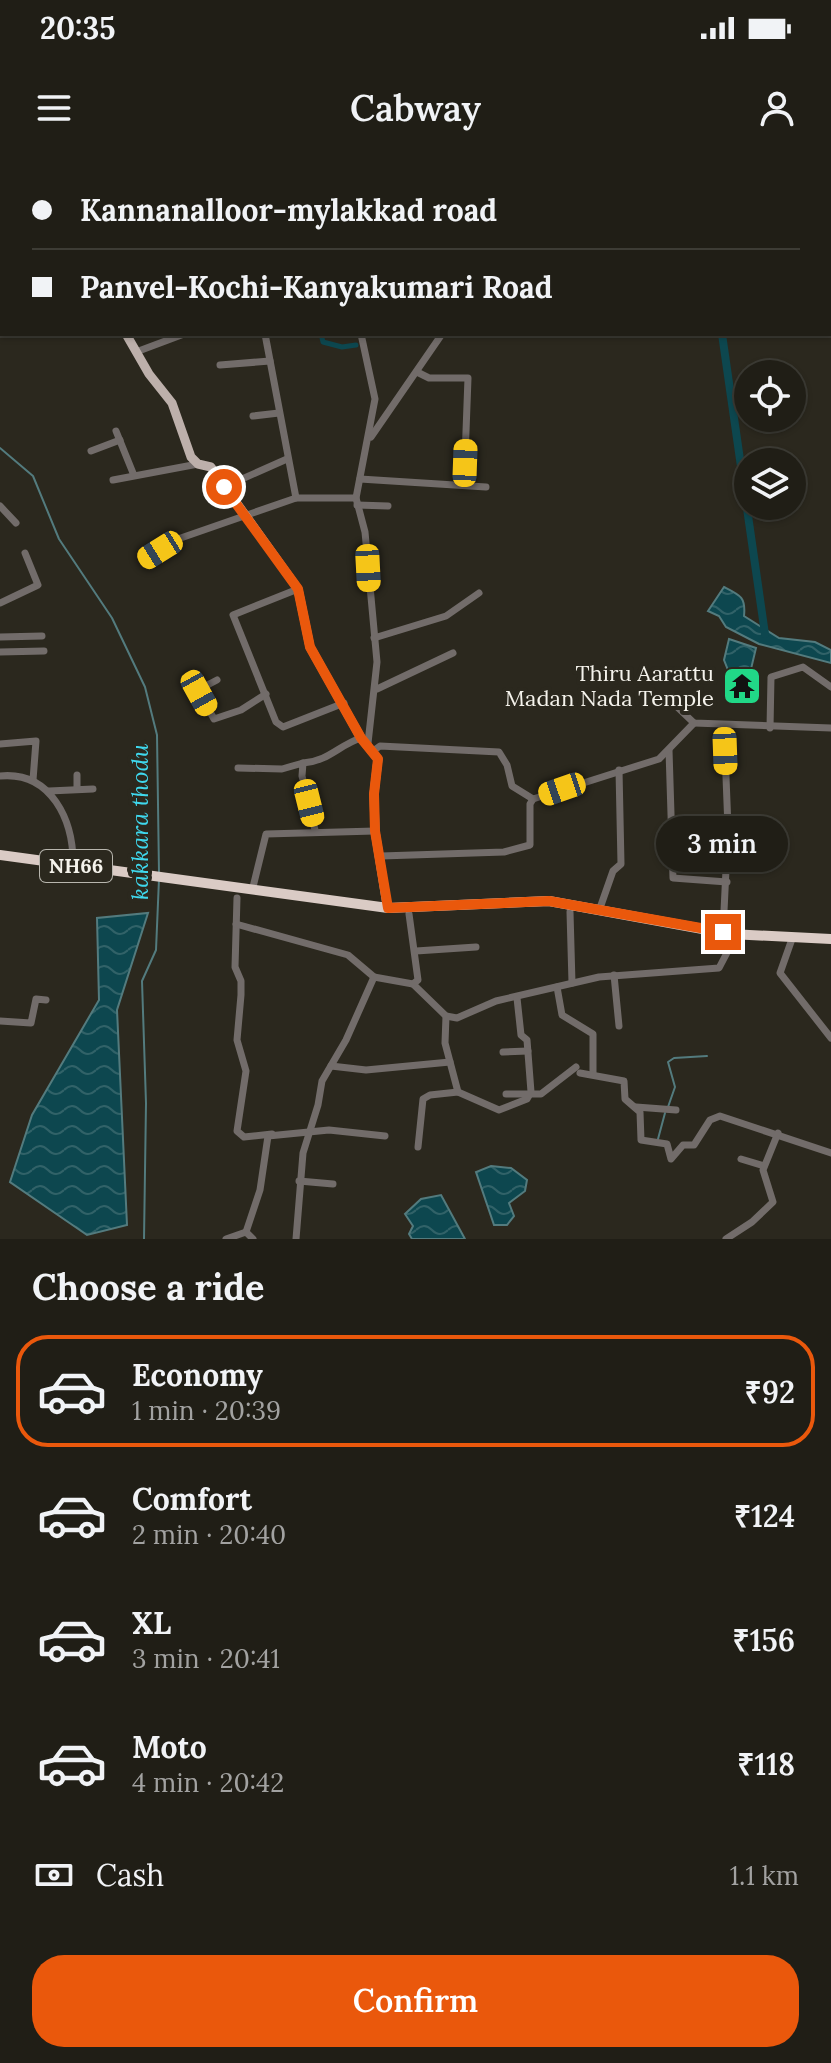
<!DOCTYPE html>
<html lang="en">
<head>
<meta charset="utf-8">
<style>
  body { margin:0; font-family:Lora,serif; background:#28271f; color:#f1f3f6; height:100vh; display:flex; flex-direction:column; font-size:30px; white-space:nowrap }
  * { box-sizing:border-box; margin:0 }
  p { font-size:26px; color:#a2a2a1 }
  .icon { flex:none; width:44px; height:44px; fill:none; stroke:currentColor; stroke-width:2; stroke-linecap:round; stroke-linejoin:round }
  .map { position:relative; height:1079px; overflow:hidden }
  .drawer { display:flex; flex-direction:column; background:#201e16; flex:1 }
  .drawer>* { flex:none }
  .guide { position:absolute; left:0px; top:0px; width:832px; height:176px; box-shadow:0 2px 6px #0004,0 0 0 2px #3d3c35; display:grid; align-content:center; height:176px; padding:0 32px; background:#201e16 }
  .buttons { position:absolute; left:734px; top:200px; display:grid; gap:16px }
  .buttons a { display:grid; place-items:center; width:72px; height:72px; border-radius:50%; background:#201e16; box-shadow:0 2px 6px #0004,0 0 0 2px #3d3c35; font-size:40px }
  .end { position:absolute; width:36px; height:36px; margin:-18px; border:10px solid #ea580c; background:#fff; box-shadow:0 0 0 4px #fff }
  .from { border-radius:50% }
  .bubble { position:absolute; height:56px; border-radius:28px; background:#201e16; box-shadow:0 2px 6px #0004,0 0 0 2px #3d3c35; font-size:26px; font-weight:600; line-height:56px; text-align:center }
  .car { position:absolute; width:24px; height:48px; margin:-24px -12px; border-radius:10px; box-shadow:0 0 6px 2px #0007; background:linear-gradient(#f5c518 24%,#345 0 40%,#f5c518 0 76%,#345 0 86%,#f5c518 0) }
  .guide b { display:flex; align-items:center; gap:28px; height:76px; font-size:30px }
  .guide b+b { border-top:2px solid #3d3c35 }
  .guide i { width:20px; height:20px; background:#f1f3f6 }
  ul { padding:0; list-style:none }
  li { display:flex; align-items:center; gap:24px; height:112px; margin:0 16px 12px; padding:0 16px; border:4px solid transparent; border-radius:32px }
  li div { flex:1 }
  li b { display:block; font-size:30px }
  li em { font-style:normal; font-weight:600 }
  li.selected { border-color:#ea580c }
  li>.icon { width:72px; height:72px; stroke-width:1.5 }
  h2 { padding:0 32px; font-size:36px; line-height:96px }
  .pay { display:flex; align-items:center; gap:20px; height:88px; padding:0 32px; font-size:30px }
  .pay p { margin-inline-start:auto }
  .button { display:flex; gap:16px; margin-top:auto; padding:16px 32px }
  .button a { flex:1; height:92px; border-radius:32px; background:#ea580c; color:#fff; font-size:32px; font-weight:600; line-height:92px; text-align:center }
  .status { display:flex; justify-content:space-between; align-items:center; height:56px; padding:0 40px; background:#201e16; direction:ltr }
  .status svg { height:22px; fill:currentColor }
  header { display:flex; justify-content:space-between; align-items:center; height:104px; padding:0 32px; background:#201e16; font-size:36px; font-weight:600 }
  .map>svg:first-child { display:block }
</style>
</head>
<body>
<div class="status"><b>20:35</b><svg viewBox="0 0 49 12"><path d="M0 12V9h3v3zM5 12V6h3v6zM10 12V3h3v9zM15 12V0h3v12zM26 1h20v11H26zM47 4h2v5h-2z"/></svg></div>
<header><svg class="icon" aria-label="menu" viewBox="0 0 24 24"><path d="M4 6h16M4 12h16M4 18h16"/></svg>Cabway<svg class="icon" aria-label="person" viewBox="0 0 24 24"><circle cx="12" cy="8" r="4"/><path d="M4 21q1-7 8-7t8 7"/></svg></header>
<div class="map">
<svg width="831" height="1079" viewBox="0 0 831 1079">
  <defs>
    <pattern id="water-waves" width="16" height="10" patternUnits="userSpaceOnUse" patternTransform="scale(2)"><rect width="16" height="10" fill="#0d474f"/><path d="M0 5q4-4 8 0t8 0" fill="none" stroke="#316268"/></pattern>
  </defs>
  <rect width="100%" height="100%" fill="#2b281e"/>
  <g fill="url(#water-waves)" stroke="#537b7e" stroke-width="2">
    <path d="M724,427C740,435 746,437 744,456L779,478L815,482L831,490V503L759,484L726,467L719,456L708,451Z"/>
    <polygon points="729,479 756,488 751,509 730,515 724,500"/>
    <polygon points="148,753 117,850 127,1065 87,1075 10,1022 32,955 99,840 97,758"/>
    <polygon points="491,1006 511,1008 527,1020 525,1031 509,1043 514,1056 507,1065 494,1065 476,1012"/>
    <polygon points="441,1035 465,1079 412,1079 409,1074 413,1066 405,1054 421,1039"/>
  </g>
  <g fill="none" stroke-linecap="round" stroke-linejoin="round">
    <g stroke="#537b7e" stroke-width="2">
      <polyline points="0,288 33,316 59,379 112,458 145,527 157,575 159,713"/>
      <polyline points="668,947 675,927 668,902 674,898 707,896"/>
      <polyline points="658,979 665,953"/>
      <polyline points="144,1079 146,943 142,821 156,790 159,719"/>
    </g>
    <g stroke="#0d474f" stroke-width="5">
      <polyline points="73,0 74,2"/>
      <polyline points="321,174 323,182 342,187 356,185"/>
    </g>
    <g stroke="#0d474f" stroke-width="8">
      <polyline points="692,0 693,2"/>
      <polyline points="722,174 765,474"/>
    </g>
    <g stroke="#726c6a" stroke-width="7">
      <polyline points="224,0 224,2"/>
      <polyline points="116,2 126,0"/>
      <polyline points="325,2 325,0"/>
      <polyline points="824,2 828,0"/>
      <polyline points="0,43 2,42"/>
      <polyline points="265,174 296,338"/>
      <polyline points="361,174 375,239 356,338 365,372 377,502 368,583"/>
      <polyline points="136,192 184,174"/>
      <polyline points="220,205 270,201"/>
      <polyline points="417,212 429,218 468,218 464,325"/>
      <polyline points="253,256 279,253"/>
      <polyline points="116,271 133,313"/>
      <polyline points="371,277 442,174"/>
      <polyline points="91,291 120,280"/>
      <polyline points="360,319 486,327"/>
      <polyline points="113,320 198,304"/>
      <polyline points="224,327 287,299"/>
      <polyline points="357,345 388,346"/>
      <polyline points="0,346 16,363"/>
      <polyline points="145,399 175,380 296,338 356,338"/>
      <polyline points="298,429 233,455 276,562 283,567 344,543"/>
      <polyline points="0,443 38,425 25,393"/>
      <polyline points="0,477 42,476"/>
      <polyline points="374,478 446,456 479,433"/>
      <polyline points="0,492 44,491"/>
      <polyline points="217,520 198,530 214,559 241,550 266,534"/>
      <polyline points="377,529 453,493"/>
      <polyline points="673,543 694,563 831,568"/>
      <polyline points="770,568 771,517 803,507 831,527"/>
      <polyline points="0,584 36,581 33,620"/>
      <polyline points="669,590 673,718 727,722"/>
      <polyline points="373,591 380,586 499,592 507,605 512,626 533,639"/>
      <path d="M303,603C329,601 339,585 361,578"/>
      <polyline points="238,608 282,609 303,603 302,616 315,670"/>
      <path d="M0,616C51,611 74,660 73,706"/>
      <polyline points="77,629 77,615"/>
      <polyline points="49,631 93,629"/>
      <polyline points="381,696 504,692 530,685 530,644 533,639 659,599 694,563"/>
      <polyline points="253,727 266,674 375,671"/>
      <polyline points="237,738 235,807 241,821 241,835 237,880 246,911 237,971 244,977 272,974"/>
      <polyline points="600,748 613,711 621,704 619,610"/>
      <polyline points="570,752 572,823"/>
      <polyline points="236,764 348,795 374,817"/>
      <polyline points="723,772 728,668 724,566"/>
      <polyline points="792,779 780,813 831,878"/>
      <polyline points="416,791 476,787"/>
      <polyline points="614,815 619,866"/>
      <polyline points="413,824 446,856 457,858 496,841 599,817 719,808 730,787"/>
      <polyline points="557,827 562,855 593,874 593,914"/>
      <polyline points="446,856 445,883 458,932 499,950 527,939 531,932 527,880 521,875 517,838"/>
      <polyline points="0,861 31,863 36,839 46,840"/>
      <polyline points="503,892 528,891"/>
      <polyline points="331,906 366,910 450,902"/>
      <polyline points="580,913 624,921 625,939 640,952 641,980 667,984 671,999 683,985 694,985 710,960 720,956 831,993"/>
      <polyline points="506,934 541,934 576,907"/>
      <polyline points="636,947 676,950"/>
      <polyline points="418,987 423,939 430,935 458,932"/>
      <polyline points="741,999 764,1006"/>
      <polyline points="299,1021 333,1024"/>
      <polyline points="226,1079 246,1072"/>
      <polyline points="253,1079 246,1072 260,1030 268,976 329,970 385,976"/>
      <polyline points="296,1079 303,993 318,945 322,921 346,880 374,817 413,824 418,820 409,754"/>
      <polyline points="726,1079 752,1062 773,1042 763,1010 778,973"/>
    </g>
    <g stroke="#bdb0ab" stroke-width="9">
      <polyline points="21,2 22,0"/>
      <polyline points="126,174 149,214 172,243 191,297 198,304 211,307 298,429 310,487 361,578 378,599 374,634 375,671 387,745"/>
    </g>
    <polyline stroke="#dacbc5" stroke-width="10" points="0,695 388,748 549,741 730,774 831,779"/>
  </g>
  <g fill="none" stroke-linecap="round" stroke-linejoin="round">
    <polyline stroke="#ea580c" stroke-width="10" points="224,327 298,429 310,487 361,578 378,599 374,634 375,671 388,748 549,741 723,772"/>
  </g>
  <defs>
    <g id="temple-square" transform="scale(2)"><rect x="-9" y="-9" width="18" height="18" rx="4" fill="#21d887" stroke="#2b281e"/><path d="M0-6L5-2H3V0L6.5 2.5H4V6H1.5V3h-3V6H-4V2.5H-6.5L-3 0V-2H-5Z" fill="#111"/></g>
  </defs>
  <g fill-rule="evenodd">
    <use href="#temple-square" x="742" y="526"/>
  </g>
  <g text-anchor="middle" stroke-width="8" stroke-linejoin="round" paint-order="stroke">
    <rect fill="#2b281e" stroke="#b8b6ae" stroke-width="2" x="40" y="690" width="72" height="32" rx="6"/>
    <g font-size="20" font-weight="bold" fill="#f5f3ec">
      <text x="76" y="713">NH66</text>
    </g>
    <g font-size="22" fill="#f5f3ec" stroke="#2b281e" text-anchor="end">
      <text x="714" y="521">Thiru Aarattu<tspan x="714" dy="25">Madan Nada Temple</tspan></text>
    </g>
    <g font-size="24" font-style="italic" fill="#3fd8ed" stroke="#2b281e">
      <text transform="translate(140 662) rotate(-90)" y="8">kakkara thodu</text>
    </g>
  </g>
</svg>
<div class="buttons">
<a><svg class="icon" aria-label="locate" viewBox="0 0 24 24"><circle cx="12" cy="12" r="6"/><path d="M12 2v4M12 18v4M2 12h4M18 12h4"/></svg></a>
<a><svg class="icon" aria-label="layers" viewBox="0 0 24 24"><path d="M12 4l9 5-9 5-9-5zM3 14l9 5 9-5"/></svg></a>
</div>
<i class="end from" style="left:224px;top:327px"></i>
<i class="end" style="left:723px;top:772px"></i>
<div class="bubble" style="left:656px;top:656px;width:132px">3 min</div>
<i class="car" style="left:465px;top:303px;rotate:2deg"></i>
<i class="car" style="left:160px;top:390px;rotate:238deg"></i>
<i class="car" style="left:368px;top:408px;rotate:177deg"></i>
<i class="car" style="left:199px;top:533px;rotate:151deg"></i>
<i class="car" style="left:725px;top:591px;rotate:178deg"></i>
<i class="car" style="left:562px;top:629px;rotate:251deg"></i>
<i class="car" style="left:309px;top:643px;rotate:166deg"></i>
<div class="guide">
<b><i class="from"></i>Kannanalloor-mylakkad road</b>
<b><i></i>Panvel-Kochi-Kanyakumari Road</b>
</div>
</div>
<section class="drawer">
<h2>Choose a ride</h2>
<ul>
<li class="selected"><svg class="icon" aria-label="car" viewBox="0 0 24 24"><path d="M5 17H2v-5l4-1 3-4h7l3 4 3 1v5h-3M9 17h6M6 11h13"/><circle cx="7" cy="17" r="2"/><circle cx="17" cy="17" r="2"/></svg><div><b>Economy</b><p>1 min · 20:39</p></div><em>₹92</em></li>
<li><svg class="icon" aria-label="car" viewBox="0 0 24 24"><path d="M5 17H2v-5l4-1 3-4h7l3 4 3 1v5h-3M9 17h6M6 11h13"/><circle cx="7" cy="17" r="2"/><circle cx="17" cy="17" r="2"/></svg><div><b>Comfort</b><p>2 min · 20:40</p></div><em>₹124</em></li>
<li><svg class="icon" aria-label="car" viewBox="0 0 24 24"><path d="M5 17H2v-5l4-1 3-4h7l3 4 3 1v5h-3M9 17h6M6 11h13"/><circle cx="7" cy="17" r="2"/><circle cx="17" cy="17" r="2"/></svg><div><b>XL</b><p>3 min · 20:41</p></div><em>₹156</em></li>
<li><svg class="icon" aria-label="car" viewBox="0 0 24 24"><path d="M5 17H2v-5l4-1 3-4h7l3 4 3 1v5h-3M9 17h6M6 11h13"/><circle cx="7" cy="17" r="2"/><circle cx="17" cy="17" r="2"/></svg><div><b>Moto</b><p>4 min · 20:42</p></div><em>₹118</em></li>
</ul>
<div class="pay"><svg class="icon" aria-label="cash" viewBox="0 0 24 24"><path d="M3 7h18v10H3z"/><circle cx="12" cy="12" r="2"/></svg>Cash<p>1.1 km</p></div>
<div class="button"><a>Confirm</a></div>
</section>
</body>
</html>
